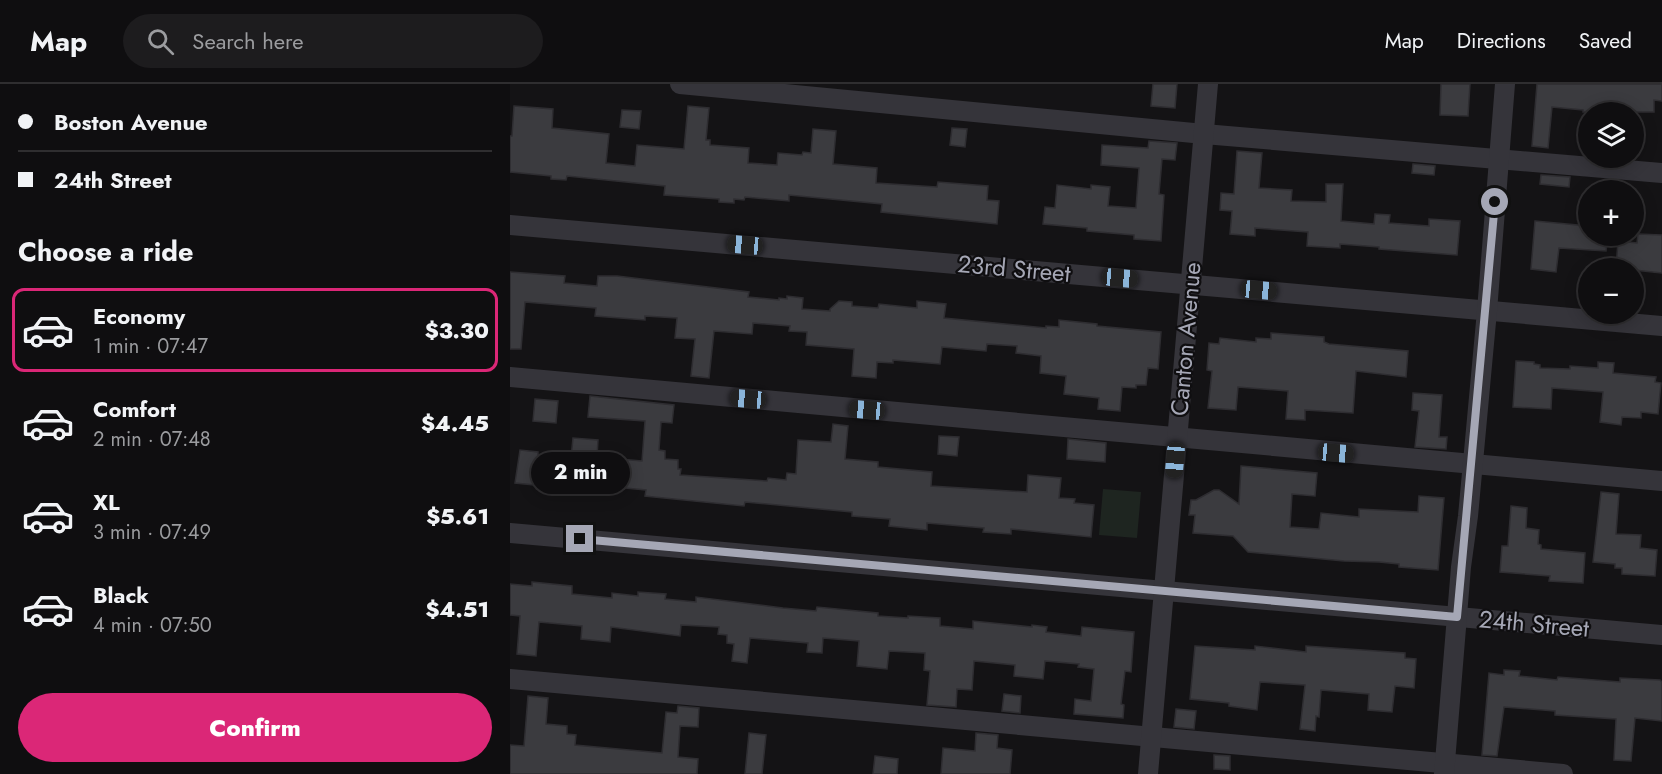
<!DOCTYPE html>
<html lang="en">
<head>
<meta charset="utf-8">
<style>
  body { margin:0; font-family:Jost,sans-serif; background:#1d1c1e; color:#f1f3f6; height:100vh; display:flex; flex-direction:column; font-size:22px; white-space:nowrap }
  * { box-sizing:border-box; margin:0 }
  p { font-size:20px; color:#9b9c9f }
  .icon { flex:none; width:33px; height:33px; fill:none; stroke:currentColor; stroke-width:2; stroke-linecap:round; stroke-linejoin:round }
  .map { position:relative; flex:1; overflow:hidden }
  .details { display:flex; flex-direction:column; background:#0f0e10; width:510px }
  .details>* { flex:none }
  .guide { display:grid; align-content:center; height:132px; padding:0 18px; background:#0f0e10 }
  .buttons { position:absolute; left:1068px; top:18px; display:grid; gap:12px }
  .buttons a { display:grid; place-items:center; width:66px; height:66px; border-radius:50%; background:#0f0e10; box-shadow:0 3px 15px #0003,0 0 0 2px #2f2e30; font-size:30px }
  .end { position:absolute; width:27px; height:27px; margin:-14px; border:8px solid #a5a7b5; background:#111; box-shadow:0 0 0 3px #111 }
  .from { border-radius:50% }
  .bubble { position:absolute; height:42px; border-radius:21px; background:#0f0e10; box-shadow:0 3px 15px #0003,0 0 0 2px #2f2e30; font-size:20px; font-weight:800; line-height:42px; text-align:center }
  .car { position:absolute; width:18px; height:36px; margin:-18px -9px; border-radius:8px; box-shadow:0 0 4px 2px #0007; background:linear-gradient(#222 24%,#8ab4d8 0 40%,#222 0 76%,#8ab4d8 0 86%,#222 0) }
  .guide b { display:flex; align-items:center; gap:21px; height:57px; font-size:22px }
  .guide b+b { border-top:2px solid #2f2e30 }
  .guide i { width:15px; height:15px; background:#f1f3f6 }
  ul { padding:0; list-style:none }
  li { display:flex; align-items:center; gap:18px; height:84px; margin:0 12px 9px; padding:0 6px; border:3px solid transparent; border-radius:12px }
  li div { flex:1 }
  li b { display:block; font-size:22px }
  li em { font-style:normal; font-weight:800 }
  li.current { border-color:#db2777 }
  li>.icon { width:54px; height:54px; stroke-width:1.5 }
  h2 { padding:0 18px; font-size:27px; line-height:72px }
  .button { display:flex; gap:12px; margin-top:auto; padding:12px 18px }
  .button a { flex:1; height:69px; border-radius:36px; background:#db2777; color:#fff; font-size:24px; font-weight:800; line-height:69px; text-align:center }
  header { display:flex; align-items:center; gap:36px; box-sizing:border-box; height:84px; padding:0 30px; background:#0f0e10; border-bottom:2px solid #2f2e30 }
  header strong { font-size:28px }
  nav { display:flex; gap:33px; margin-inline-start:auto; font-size:21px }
  .search { width:420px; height:54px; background:#1d1c1e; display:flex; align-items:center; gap:15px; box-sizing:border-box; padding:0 21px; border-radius:33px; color:#9b9c9f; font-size:22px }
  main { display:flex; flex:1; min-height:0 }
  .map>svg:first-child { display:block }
</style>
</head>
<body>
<header>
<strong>Map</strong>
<div class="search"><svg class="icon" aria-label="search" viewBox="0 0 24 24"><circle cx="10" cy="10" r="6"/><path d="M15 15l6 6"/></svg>Search here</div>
<nav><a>Map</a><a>Directions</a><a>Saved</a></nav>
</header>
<main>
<section class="details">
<div class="guide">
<b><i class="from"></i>Boston Avenue</b>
<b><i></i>24th Street</b>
</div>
<h2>Choose a ride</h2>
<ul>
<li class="current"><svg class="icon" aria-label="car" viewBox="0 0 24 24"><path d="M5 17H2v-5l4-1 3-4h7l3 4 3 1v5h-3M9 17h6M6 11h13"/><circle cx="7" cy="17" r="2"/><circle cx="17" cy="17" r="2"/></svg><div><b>Economy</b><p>1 min · 07:47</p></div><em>$3.30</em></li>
<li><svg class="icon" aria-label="car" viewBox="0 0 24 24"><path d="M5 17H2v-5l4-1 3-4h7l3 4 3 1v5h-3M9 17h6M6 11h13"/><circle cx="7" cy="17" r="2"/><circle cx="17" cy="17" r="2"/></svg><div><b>Comfort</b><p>2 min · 07:48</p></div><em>$4.45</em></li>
<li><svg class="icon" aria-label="car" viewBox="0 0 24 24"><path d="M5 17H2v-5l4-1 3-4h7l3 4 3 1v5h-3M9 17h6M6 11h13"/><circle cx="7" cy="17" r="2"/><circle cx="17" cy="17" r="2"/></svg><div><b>XL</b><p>3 min · 07:49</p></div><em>$5.61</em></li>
<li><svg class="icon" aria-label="car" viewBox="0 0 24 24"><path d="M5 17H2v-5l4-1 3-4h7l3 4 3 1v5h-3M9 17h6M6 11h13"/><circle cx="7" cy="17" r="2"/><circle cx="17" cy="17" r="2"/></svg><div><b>Black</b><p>4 min · 07:50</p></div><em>$4.51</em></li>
</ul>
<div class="button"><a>Confirm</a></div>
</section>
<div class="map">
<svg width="1152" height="690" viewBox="0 0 1152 690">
  <rect width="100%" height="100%" fill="#141315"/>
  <polygon fill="#1e2520" points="593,405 631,408 627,454 589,451"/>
  <g fill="#3b3b3f" stroke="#2e2d31" stroke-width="1.5">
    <polygon points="643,0 667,0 665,24 641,22"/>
    <polygon points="931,0 960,0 958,32 930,31"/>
    <polygon points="1027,0 1152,0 1152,17 1144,16 1144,28 1073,28 1073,26 1042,23 1038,64 1022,62"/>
    <polygon points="4,22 43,25 42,44 99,50 96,79 125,82 127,61 174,65 178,22 199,24 196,56 200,56 200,61 239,64 238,79 267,81 268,69 292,71 293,68 301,69 303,45 326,47 323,80 367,84 366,99 427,103 428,98 478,102 477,116 489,117 487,140 371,128 372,120 279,111 279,117 235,113 234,116 224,115 224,119 209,118 209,115 154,111 155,102 57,92 56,96 41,95 41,92 0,88 0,52 2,52"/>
    <polygon points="112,26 131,27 129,45 110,43"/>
    <polygon points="442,44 457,45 455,63 440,61"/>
    <polygon points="639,57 667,59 665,76 652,75 649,110 654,111 651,157 624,155 624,151 577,147 577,144 533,140 535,123 545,124 547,101 581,105 581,101 600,103 598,122 626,124 629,84 591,81 592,61 638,64"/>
    <polygon points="727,67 752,69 749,104 782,106 781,117 816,118 816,100 833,100 831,137 864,140 865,130 880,131 879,139 919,142 919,135 950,137 947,171 869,165 869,163 830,160 830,164 797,162 798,148 745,144 745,152 720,150 722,127 710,126 711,109 724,110"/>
    <polygon points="903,80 925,82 924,91 902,89"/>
    <polygon points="1031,91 1060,93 1059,103 1030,100"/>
    <polygon points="1025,137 1078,142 1078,152 1098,152 1096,167 1049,164 1046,188 1021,185"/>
    <polygon points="1128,150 1152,151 1152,189 1124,186 1124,184 1106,184 1108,157 1127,159"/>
    <polygon points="0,188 55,192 54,199 87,202 88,192 107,192 239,208 238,213 269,216 269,214 277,215 277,212 293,214 292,225 320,227 320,225 329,217 342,218 342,222 368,224 369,220 407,224 407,217 436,220 434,234 536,244 536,242 549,243 549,236 587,240 587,242 651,248 648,285 638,284 636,301 626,301 626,304 612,303 610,327 588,325 589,314 554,310 556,292 530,289 531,272 506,269 507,262 477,260 476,267 432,263 430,280 383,276 383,279 367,278 366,294 342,292 344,265 296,261 297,248 279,247 280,242 243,239 242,250 204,247 199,294 181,292 185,255 165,254 167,234 135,232 135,236 85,232 86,224 15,218 11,265 0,265"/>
    <polygon points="761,249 814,253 814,258 819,260 898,267 896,293 846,287 843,329 795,326 795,336 776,335 778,307 728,303 726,326 698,324 702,287 697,286 699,259 709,260 710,254 746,258 746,254 761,255"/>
    <polygon points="1006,277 1024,278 1024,280 1030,281 1030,284 1060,285 1060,282 1088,284 1088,278 1104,279 1103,289 1146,293 1145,298 1151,299 1148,330 1131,328 1131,334 1112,333 1111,341 1090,338 1093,308 1042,304 1041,325 1003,323"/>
    <polygon points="903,309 932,311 929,353 937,353 936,365 905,363 909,327 902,326"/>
    <polygon points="80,312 164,321 162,339 151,338 149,366 155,367 155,375 168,376 168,385 171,385 170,391 257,397 258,394 276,396 277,389 286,390 288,356 321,358 323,340 338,342 335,375 368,378 368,383 422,388 421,402 517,408 518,391 551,394 549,414 565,415 564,419 584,421 581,453 501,445 501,450 473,448 474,444 417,439 417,446 379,442 380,435 342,432 342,428 235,418 234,422 144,413 135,412 136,406 104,403 104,409 5,399 10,366 28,368 28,371 61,374 63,354 88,356 87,373 132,377 135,337 78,333"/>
    <polygon points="25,315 48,317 46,339 23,337"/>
    <polygon points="429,352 449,353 447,372 428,370"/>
    <polygon points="558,355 596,359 595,378 557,375"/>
    <polygon points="731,382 807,389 805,412 782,410 780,443 809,445 811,429 849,433 849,425 908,428 909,412 934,414 928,486 889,483 889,480 869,478 834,477 738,468 723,452 683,449 685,431 679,431 681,416 686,416 704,406 709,406 729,420"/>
    <polygon points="1091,408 1109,410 1106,450 1131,451 1130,464 1147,466 1145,492 1112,490 1112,484 1105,484 1105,480 1083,478"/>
    <polygon points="1001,422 1017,424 1016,444 1029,446 1028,460 1031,461 1031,465 1075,469 1073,499 1039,497 1040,492 990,488 992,462 998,462"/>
    <polygon points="22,498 62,502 62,510 102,514 102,509 128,512 128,508 156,510 155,515 186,518 186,513 273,524 306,527 307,523 368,529 368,532 398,534 398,532 430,534 430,542 463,545 463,537 522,543 522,541 537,543 536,548 571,552 572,543 624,548 621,588 615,587 611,620 614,621 613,634 564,630 565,615 581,617 584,585 568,583 569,580 535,577 533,595 504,592 505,581 464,577 462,606 447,605 446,623 417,621 420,587 414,586 415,569 379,567 377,585 347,582 349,557 313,554 312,569 297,568 298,559 240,554 237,579 222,577 224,560 217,559 217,551 208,550 209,543 171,541 170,552 101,543 100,558 71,555 72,542 29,538 26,572 7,570 10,532 0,531 0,500 22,502"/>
    <polygon points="685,562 745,566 745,562 796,568 796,562 895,569 895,574 906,575 904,604 885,602 882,628 858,626 859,610 811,606 809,633 806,632 805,647 790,645 795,601 750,598 747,626 719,622 719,619 680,615"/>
    <polygon points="994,586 1010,587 1009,592 1047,596 1048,593 1110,598 1110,594 1150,596 1152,598 1152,637 1125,634 1121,677 1104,676 1106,635 1045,631 1045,627 994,623 987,672 972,671 979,589 994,591"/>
    <polygon points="494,610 511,612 510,629 492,627"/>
    <polygon points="18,612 38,614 36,640 57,642 57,650 66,651 65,661 152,669 156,628 167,629 168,622 189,624 188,643 170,642 168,673 188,675 187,690 0,690 0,661 14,662"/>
    <polygon points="666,625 686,627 684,645 664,643"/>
    <polygon points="239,649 256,651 252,690 235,690"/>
    <polygon points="466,649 488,651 487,664 502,666 500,690 431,690 433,664 465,667"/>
    <polygon points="704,671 720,672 720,686 704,685"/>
    <polygon points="365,672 388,675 387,690 363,690"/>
  </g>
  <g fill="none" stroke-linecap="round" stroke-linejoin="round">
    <g stroke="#35343a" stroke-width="20">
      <polyline points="170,0 694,50 1152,89"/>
      <polyline points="0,141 1152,242"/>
      <polyline points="0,293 1152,397"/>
      <polyline points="0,449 1152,551"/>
      <polyline points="0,595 1053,690"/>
      <polyline points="638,690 698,0"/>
      <polyline points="934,690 951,483 958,432 977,227 995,0"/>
    </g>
  </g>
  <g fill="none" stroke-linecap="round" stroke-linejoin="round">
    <polyline stroke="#a5a7b5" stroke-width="8" points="70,455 947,533 985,118"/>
  </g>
  <g text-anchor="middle" stroke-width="4.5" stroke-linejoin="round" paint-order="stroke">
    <g font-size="24" fill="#a5a7b5" stroke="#0f0e10">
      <text transform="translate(504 185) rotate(5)" y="8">23rd Street</text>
      <text transform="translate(676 255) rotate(-85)" y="8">Canton Avenue</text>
      <text transform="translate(1024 540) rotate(5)" y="8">24th Street</text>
    </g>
  </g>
</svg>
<div class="buttons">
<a><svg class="icon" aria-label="layers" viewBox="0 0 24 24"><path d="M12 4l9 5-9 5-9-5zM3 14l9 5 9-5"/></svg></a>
<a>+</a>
<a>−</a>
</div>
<i class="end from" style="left:985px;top:118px"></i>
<i class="end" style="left:70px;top:455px"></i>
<div class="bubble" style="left:21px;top:368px;width:99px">2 min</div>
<i class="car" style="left:235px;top:161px;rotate:275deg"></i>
<i class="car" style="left:610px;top:194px;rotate:95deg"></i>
<i class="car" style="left:749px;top:206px;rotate:95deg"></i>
<i class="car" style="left:238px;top:315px;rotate:275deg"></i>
<i class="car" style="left:357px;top:326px;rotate:275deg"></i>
<i class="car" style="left:826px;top:369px;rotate:95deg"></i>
<i class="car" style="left:665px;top:376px;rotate:185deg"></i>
</div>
</main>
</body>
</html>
